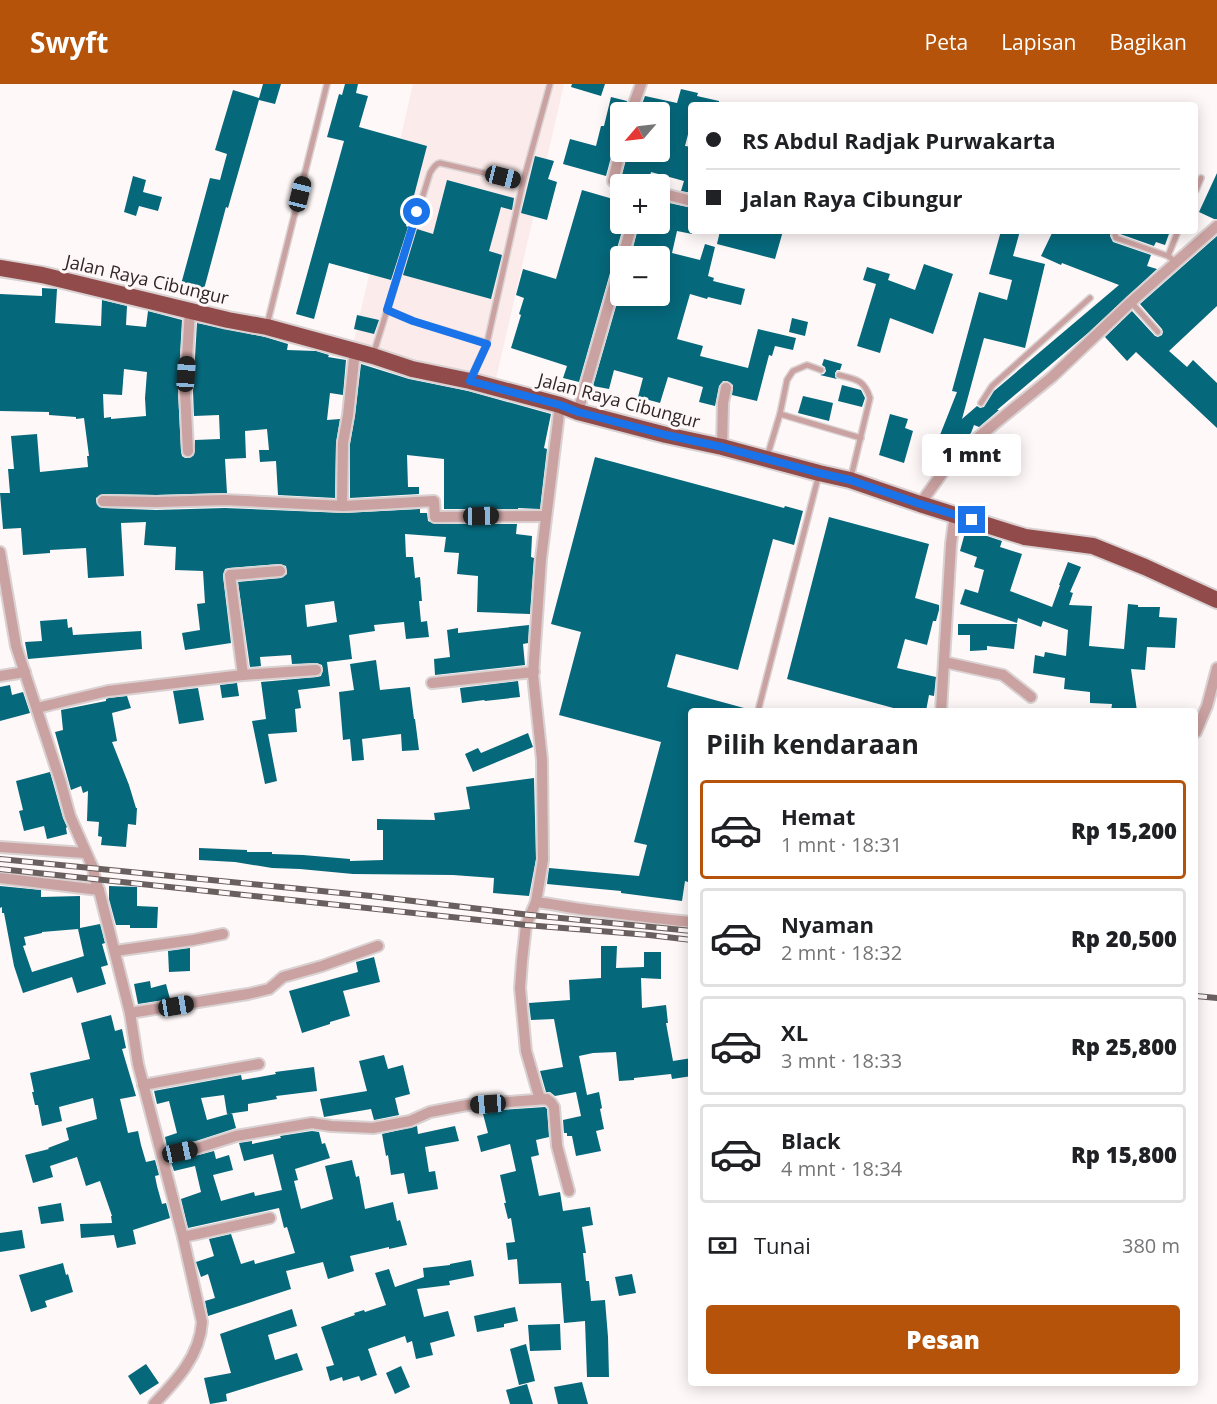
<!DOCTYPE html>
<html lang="id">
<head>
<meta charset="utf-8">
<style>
  body { margin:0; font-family:"Open Sans",sans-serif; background:#f2f2f2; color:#202124; height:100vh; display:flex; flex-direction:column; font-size:22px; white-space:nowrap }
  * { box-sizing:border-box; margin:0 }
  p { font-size:20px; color:#757577 }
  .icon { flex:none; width:33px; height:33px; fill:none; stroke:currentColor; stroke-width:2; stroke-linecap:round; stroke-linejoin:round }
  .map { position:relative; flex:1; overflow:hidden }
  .drawer { position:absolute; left:688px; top:624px; width:510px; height:678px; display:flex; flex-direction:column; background:#fff; border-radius:6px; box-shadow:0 3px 15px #0003 }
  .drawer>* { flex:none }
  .hud { position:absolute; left:688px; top:18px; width:510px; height:132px; border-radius:6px; box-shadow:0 3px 15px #0003; display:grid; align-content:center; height:132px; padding:0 18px; background:#fff }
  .needle { width:39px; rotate:242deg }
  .fabs { position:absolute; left:610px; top:18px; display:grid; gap:12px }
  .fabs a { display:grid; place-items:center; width:60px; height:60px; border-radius:6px; background:#fff; box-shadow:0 3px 15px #0003; font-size:30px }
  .end { position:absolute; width:27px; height:27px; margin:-14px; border:8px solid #1a73e8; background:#fff; box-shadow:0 0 0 3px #fff }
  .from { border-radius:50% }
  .bubble { position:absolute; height:42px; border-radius:6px; background:#fff; box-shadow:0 3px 15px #0003; font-size:20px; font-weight:800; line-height:42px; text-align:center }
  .car { position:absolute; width:18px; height:36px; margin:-18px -9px; border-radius:8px; box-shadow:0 0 4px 2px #0007; background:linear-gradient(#222 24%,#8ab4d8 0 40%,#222 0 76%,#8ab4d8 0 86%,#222 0) }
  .hud b { display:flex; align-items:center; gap:21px; height:57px; font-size:22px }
  .hud b+b { border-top:2px solid #e0e0e0 }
  .hud i { width:15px; height:15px; background:#202124 }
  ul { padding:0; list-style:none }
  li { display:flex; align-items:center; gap:18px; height:99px; margin:0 12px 9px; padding:0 6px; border:3px solid #e0e0e0; border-radius:6px }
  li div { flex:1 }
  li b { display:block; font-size:22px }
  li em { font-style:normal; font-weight:800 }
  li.active { border-color:#b45309 }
  li>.icon { width:54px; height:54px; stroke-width:1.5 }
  h2 { padding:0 18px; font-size:27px; line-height:72px }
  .pay { display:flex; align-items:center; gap:15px; height:66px; padding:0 18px; font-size:22px }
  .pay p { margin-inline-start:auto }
  .primary-button { display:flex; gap:12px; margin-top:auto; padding:12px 18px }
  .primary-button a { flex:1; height:69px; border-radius:6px; background:#b45309; color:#fff; font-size:24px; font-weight:800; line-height:69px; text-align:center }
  header { display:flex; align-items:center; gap:36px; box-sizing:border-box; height:84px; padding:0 30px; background:#b45309; color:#fff }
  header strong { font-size:28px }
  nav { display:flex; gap:33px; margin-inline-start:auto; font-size:21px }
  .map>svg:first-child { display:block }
</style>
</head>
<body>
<header>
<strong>Swyft</strong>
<nav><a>Peta</a><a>Lapisan</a><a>Bagikan</a></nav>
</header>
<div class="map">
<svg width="1217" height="1320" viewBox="0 0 1217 1320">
  <rect width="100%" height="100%" fill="#fff8f8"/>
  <polygon fill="#fbebea" points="413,0 564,0 495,299 352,265"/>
  <g fill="#06687b" fill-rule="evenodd">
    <polygon points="263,0 281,0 275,20 259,16 228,124 226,123 203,209 180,204 210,94 220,96 227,70 215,66 233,6 259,14"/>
    <polygon points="345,0 358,0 356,9 368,12 359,43 427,62 406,142 408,143 391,196 329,179 314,235 296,230 344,57 327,53 339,10 342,11"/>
    <polygon points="572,0 605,0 601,12 571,3"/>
    <polygon points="681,5 698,9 697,12 719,17 719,21 692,21 692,35 685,62 692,63 692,109 681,107 684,97 651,88 648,100 635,100 632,94 622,91 628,68 660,68 660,60 663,48 660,47 660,28 639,28 645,12 677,19"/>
    <polygon points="611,13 627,17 624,28 621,28 621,46 618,57 614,62 606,92 563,80 570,55 596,62 601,42 604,42"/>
    <polygon points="535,72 554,77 548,95 557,98 547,136 521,129"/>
    <polygon points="1217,89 1217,135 1214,135 1199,128"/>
    <polygon points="133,92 146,96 143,108 162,113 158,127 139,122 136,132 124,128"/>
    <polygon points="447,96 514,114 512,126 501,123 489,167 502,171 491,215 403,191 417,145 433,150"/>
    <polygon points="582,106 613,115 611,123 621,125 621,140 624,140 579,298 563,294 567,282 511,264 521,231 519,230 524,214 516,211 523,185 556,195"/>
    <polygon points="660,117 692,124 692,150 677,147 672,169 700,176 705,160 715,163 708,192 714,194 713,197 745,205 741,221 708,213 707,215 690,210 677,255 703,262 700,272 748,284 758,245 796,254 793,266 775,262 772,272 769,271 757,317 732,311 733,301 727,297 723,297 719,302 715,322 699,318 703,303 668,293 660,319 638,313 643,294 614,286 609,305 593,302 621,205 621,212 660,212 660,172 631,172 639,140 660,140"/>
    <polygon points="720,147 783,147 775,175 717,160"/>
    <polygon points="1001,147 1020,147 1013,172 1045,180 1025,264 984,254 962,335 977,322 980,324 984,323 994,307 1119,201 1062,179 1061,181 1041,172 1053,147 1111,147 1110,152 1113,158 1151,171 1147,182 1157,185 1088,249 997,326 999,326 979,343 974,341 971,349 960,359 940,351 957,308 952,307 979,208 1007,216 1012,196 989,190"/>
    <polygon points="1121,147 1170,147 1165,161 1156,158 1154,162 1120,150"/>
    <polygon points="1217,152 1217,222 1169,267 1187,283 1193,276 1217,299 1217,344 1136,268 1127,277 1105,253 1132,227 1155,252 1158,253 1162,251 1163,248 1162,245 1140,220"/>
    <polygon points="924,180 953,190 933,250 890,234 880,269 857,262 876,200 863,196 867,183 890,190 888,196 915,206"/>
    <path d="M42,204L57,205L55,239L101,242L102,216L127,222L126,241L146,243L148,227L182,236L178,307L181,367L182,372L185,374H189L194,371L195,356L220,355L219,331L194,332L193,307L197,239L265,253L288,260L287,266L316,267L329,271L328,273L346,276L343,311L330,309L327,336L340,335L336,359L335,414L278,411L276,377L260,378L259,366H269L267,345L245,347L246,374L225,375L227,409L156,411L103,410L96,414V417L99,423L103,424L156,426L225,424L344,429L420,425V429H427L428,437L435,440H517L516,450L532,452L531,473L534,474L530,530L477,528L478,492L457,490L459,469L444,468L446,453L405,450L406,473H413L415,494L420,493L422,517H419L421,538L427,537L429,553L406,555L404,538L374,541L375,547L349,551L352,575L327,578L330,602L298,606L301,624L295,625L297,648L268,650L277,697L265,700L252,637L266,635L261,598L317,593L321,592L323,586L322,581L316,579L292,580L291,571L260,573L261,582L250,583L238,498L281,494L287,490L286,482L279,480L229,484L225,485L223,492L231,559L185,566L182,549L200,546L197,520L205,519L203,487L175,486L176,463L144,461L146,438L121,439L124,492L88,494L86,464L50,466V469L23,471L21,444L3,445L0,409H10L8,385H14L11,352L37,350L40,388L88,383L87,372H89L84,334L76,335V333L49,331V328L0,327V210L42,212ZM124,285L147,288L145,314L146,332L111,335V333L104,334L103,310L122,311ZM334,517L337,538L307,543L305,521Z"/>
    <polygon points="357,231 379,236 374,250 354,245"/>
    <polygon points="792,234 808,238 805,252 789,248"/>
    <polygon points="824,275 842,280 840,286 837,286 835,289 835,293 837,295 820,291 824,290 826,287 825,283 822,281"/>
    <polygon points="361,280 409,295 468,307 551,330 544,364 547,365 540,425 518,424 518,425 444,425 444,375 407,371 408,403 419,403 419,410 350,414 350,360 355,332"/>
    <polygon points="842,301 861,306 865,314 862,323 838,317"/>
    <polygon points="803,312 833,319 829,337 798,329"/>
    <polygon points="890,330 908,335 905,344 913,347 904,379 879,371"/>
    <polygon points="595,373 784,424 785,422 803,427 794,461 773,455 738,586 676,570 667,603 744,624 743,627 692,627 692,783 688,798 685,797 682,817 621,809 621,807 547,800 549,784 639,792 647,761 634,758 661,658 559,631 581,548 551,540"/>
    <polygon points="829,433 929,460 915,514 939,521 939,526 936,537 933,537 927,561 905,555 897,584 936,593 934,612 929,611 926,627 906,627 897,625 787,595"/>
    <polygon points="966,445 1002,457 1000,463 1022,470 1010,507 1052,523 1060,501 1059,501 1068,478 1081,483 1070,508 1073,509 1069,521 1092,522 1089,562 1124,565 1128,520 1138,521 1138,523 1160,523 1159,533 1177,534 1175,564 1147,563 1145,586 1131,585 1137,627 1111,627 1112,620 1090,619 1090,608 1064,605 1065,594 1033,589 1035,571 1044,573 1045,568 1066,572 1068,546 1043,537 1041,543 1018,534 1017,539 960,520 965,505 978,509 984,486 974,483 977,473 960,467"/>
    <polygon points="67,535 68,544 72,543 73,551 141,547 142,565 28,575 25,558 42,557 40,537"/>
    <polygon points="958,540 1017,540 1014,565 987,562 987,566 970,567 970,551 958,551"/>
    <polygon points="529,541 528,559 523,560 525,581 435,591 434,575 450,573 447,546 458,544 458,549"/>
    <polygon points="376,576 380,606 410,603 414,635 415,635 419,666 402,667 401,650 362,655 364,676 352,677 350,655 343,656 339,608 354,606 350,580"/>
    <polygon points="518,597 520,613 485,617 484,616 462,619 460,604"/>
    <polygon points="237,599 239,612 222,614 220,601"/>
    <polygon points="10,601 12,611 23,608 30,629 0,637 0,603"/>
    <polygon points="198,604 204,636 179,640 173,607"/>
    <polygon points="127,612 131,624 112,629 117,657 112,658 129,701 136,724 137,724 136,741 128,740 126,763 101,761 102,753 98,752 99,738 87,737 88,707 83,709 81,702 71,706 55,648 63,646 61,626 106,617 106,615 109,614"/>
    <polygon points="528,649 533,663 473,688 465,670 478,664 481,669"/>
    <polygon points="50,688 63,734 67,743 66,744 67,750 47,755 44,742 24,747 19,727 23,726 16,697"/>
    <polygon points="534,694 536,775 529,812 493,809 494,794 453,791 353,790 300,785 272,784 235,778 199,776 199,764 247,766 247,768 272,768 272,770 303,771 350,775 350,777 383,776 383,746 377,746 377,735 435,736 434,729 470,725 466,703"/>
    <path d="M0,802L41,806V813L80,812V844L100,840L105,859L102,860L108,881L101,883L106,900L77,909L72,893L23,909L14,882L4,829H2V823L0,824ZM78,845L84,872L32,888L23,862L26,861L24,853L42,849V848Z"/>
    <polygon points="109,802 137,803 137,822 158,823 157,844 130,844 130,841 116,841 109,815"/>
    <polygon points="601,862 617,862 616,884 644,883 644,868 661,868 661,895 641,894 642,924 666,921 668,939 666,939 673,977 692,974 692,992 672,995 671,990 634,994 634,996 619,997 616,968 593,969 579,972 587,1011 599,1008 602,1024 600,1025 604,1045 596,1047 601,1067 576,1072 572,1052 567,1052 567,1049 564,1049 563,1036 581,1032 576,1008 555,1012 550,1008 546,1008 540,987 563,983 554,935 531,936 529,919 570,916 569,896 601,894"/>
    <polygon points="190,864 190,887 169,888 168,867"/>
    <polygon points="374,873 380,898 343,907 350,932 330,938 330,940 302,949 289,907 358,888 356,878"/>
    <polygon points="150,897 151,904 166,900 170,915 138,920 134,900"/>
    <polygon points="111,931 115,947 122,945 126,964 122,965 136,1012 120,1015 128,1049 138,1047 141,1061 146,1078 155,1076 159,1091 155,1092 157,1102 162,1120 166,1119 170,1134 133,1146 136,1160 117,1164 114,1151 81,1154 80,1140 112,1139 111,1132 112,1132 100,1097 86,1102 77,1073 50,1082 53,1093 33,1099 25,1071 49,1065 48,1064 69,1056 66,1044 97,1035 93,1014 59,1023 62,1037 42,1042 38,1021 35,1021 32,1008 34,1008 30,989 90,975 81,939"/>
    <polygon points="384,971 388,985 403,981 410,1010 395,1014 399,1031 374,1036 371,1025 324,1033 320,1015 367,1007 359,977"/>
    <polygon points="314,983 317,1007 276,1012 277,1015 248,1020 248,1027 227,1030 224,1011 201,1014 207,1036 232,1029 236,1044 196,1057 167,1063 165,1053 177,1049 169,1017 157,1020 154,1007 241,991 242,996 276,990 275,988"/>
    <polygon points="545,1023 547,1025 549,1053 536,1056 539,1071 531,1073 539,1112 560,1108 563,1127 590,1123 593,1141 582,1143 586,1169 583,1169 586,1197 589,1197 591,1217 605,1216 608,1253 609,1293 587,1293 585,1237 564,1239 561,1199 519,1200 517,1175 508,1176 506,1159 515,1158 511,1134 508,1135 504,1119 506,1119 500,1091 516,1087 510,1060 481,1068 477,1052 488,1049 483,1030 502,1026"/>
    <polygon points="417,1042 418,1050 455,1042 459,1057 425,1063 429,1088 435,1087 438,1105 408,1110 404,1089 391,1091 388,1071 386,1072 382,1050"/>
    <polygon points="312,1047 319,1048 322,1060 325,1059 330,1074 295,1085 298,1096 294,1097 301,1125 333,1115 325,1082 352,1076 356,1093 359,1092 365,1125 393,1118 397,1137 400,1136 407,1161 389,1165 389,1163 350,1172 354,1187 328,1195 323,1178 286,1187 291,1205 208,1232 205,1217 215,1214 208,1190 201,1193 196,1178 214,1172 209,1155 231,1150 241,1180 254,1176 255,1180 295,1169 287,1143 284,1144 279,1124 188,1144 181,1115 201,1108 195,1082 174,1087 171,1078 214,1067 216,1075 229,1071 233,1086 213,1091 221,1117 254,1108 255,1112 282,1106 273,1070 244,1077 239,1059 252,1057 252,1060 281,1054 280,1052"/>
    <polygon points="61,1119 64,1137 41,1140 38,1123"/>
    <polygon points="22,1146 25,1164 0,1168 0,1149"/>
    <polygon points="471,1176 474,1192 449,1197 450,1201 417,1205 424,1233 448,1227 455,1252 430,1259 433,1271 416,1275 412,1257 407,1259 405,1252 368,1265 377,1291 361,1297 359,1292 343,1297 342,1293 330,1297 326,1283 334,1281 321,1243 355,1231 354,1229 364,1226 365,1228 386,1221 375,1189 389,1185 395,1203 424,1193 423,1184 450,1181 450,1180"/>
    <polygon points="63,1179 66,1191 68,1190 73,1208 45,1217 47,1223 31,1228 19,1191"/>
    <polygon points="632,1190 636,1209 619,1212 615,1193"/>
    <polygon points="515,1223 518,1237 504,1240 504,1243 477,1248 474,1232"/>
    <polygon points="292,1225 297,1242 268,1251 275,1276 297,1269 303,1286 226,1310 227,1317 210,1320 204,1294 231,1289 220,1250"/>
    <polygon points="560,1240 561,1266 530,1267 528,1241"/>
    <polygon points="526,1260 535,1297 519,1301 510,1265"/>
    <polygon points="146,1280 159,1299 140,1311 128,1292"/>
    <polygon points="401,1282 410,1303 395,1310 386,1289"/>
    <polygon points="582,1298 588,1320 558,1320 554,1303"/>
    <polygon points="527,1300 533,1320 510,1320 506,1306"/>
  </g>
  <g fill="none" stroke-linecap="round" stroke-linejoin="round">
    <g stroke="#dad2d2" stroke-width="8">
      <g id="service">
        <polyline points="1196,106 1201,94"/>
        <polyline points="1116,147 1115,151 1116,154 1168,172 1176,178"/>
        <polyline points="1168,172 1178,147"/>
        <polyline points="1131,218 1158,248"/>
        <polyline points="387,226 413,237 487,259"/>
        <polyline points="267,241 327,0"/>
        <path d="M373,271L430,89C433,84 435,80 440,79L523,98"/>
        <path d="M839,291C856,296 864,295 870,314L851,393"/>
        <polyline points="470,296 487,259 523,98 550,0"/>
        <polyline points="981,319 992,302 1090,214"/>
        <polyline points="780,330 861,354"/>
        <polyline points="767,373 780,330 787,296 793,287 807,281 821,286"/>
        <polyline points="758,627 819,390"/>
      </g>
    </g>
    <g stroke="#dad2d2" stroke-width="14">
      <g id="minor">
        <polyline points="631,28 641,0"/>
        <polyline points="621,64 613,97 628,100"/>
        <polyline points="660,109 692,117"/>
        <polyline points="623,172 632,140"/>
        <path d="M560,321L541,475L533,591L542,676L543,776L536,818C554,820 570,824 588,826C622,830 657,835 692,838"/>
        <polyline points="578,328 621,178"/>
        <polyline points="722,363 723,319 726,304"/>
        <polyline points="188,367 185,307 190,226"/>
        <polyline points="103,417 156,418 225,416 344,422 434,417 435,433 546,432"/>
        <polyline points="920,420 954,373 1052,293 1131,218 1217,142"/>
        <polyline points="342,422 343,359 348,331 355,267"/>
        <path d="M0,468L16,562L61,699L70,732L93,784L95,796L99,806L130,929L138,980L183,1153L202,1238C200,1272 176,1297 154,1320"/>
        <polyline points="944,578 1003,591 1031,613"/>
        <polyline points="243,591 230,491 280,487"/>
        <polyline points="0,592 25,588"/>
        <polyline points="432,599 534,588"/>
        <polyline points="37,624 108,607 243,591 316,586"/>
        <polyline points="941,627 951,460 955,430"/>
        <polyline points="1196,648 1207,622 1217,584"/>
        <polyline points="0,763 85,769"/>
        <polyline points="0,794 99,806"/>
        <path d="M536,818L526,841L522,877L520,904L526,967L539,1012L542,1015C548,1015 551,1017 554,1023L557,1062L569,1107"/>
        <polyline points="115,867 193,856 223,850"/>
        <polyline points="130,929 248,910 269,905 283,893 322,882 378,862"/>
        <polyline points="143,1001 259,980"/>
        <polyline points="162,1072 198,1064 236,1052 312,1039 331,1042 373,1044 410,1037 430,1028 467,1021 547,1015"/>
        <polyline points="183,1153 270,1134"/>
      </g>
    </g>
    <g stroke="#dad2d2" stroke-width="20">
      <polyline id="trunk" points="0,184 42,191 228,236 267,243 373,272 412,285 470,297 560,321 578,328 666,351 722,363 819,389 850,396 920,420 1025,453 1093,462 1145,483 1217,516"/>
    </g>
    <use href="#service" stroke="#caa2a1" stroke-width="5"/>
    <use href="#minor" stroke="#caa2a1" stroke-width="10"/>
    <use href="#trunk" stroke="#924b4b" stroke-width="16"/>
    <g stroke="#695f5f" stroke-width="6">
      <g id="rail">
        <polyline points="0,775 371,812 530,831 692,847"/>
        <polyline points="0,785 526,841 649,851 692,856"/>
        <polyline points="1196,912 1217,914"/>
      </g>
    </g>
    <use href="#rail" stroke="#fff8f8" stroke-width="4" stroke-dasharray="11" stroke-linecap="butt"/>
  </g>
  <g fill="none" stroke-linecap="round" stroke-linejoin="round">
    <polyline stroke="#1a73e8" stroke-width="8" points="417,128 387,226 413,237 487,260 470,297 560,321 578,328 666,351 722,363 819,389 850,396 920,420 972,436"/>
  </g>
  <g text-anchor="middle" stroke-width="6" stroke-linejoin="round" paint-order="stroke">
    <g font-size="18" fill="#322727" stroke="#fff8f8">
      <text transform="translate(147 196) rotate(13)" y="6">Jalan Raya Cibungur</text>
      <text transform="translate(619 317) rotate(15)" y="6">Jalan Raya Cibungur</text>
    </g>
  </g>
</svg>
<div class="fabs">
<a><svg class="needle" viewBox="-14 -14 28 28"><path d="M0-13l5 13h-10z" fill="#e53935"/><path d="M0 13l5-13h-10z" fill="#757577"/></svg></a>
<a>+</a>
<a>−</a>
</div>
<i class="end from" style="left:417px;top:128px"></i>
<i class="end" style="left:972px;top:436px"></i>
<div class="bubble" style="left:922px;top:350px;width:99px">1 mnt</div>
<i class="car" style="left:503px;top:93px;rotate:104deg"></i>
<i class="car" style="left:300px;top:110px;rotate:14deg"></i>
<i class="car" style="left:186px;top:290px;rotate:4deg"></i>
<i class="car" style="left:481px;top:432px;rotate:89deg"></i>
<i class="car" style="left:176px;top:922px;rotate:80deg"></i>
<i class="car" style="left:488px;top:1020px;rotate:266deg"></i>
<i class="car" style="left:180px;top:1068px;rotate:78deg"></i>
<div class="hud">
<b><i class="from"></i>RS Abdul Radjak Purwakarta</b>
<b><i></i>Jalan Raya Cibungur</b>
</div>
<section class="drawer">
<h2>Pilih kendaraan</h2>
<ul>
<li class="active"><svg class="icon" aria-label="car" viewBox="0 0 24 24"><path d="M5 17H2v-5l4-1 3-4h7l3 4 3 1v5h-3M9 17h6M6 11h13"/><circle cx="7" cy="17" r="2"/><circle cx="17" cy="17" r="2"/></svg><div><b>Hemat</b><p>1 mnt · 18:31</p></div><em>Rp 15,200</em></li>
<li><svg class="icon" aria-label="car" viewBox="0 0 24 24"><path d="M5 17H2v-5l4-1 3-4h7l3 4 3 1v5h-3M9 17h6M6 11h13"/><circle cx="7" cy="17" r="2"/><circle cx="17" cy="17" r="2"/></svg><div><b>Nyaman</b><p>2 mnt · 18:32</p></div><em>Rp 20,500</em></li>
<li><svg class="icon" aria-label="car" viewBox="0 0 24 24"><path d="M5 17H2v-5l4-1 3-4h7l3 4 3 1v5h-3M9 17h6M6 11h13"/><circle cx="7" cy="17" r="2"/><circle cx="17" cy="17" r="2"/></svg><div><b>XL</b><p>3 mnt · 18:33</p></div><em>Rp 25,800</em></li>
<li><svg class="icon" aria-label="car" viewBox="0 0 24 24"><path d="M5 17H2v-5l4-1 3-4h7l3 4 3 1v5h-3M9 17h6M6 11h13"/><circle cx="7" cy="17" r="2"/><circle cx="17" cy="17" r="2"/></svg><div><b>Black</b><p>4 mnt · 18:34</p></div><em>Rp 15,800</em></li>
</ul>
<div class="pay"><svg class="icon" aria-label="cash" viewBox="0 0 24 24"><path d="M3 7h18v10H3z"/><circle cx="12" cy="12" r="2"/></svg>Tunai<p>380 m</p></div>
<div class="primary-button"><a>Pesan</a></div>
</section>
</div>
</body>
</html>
